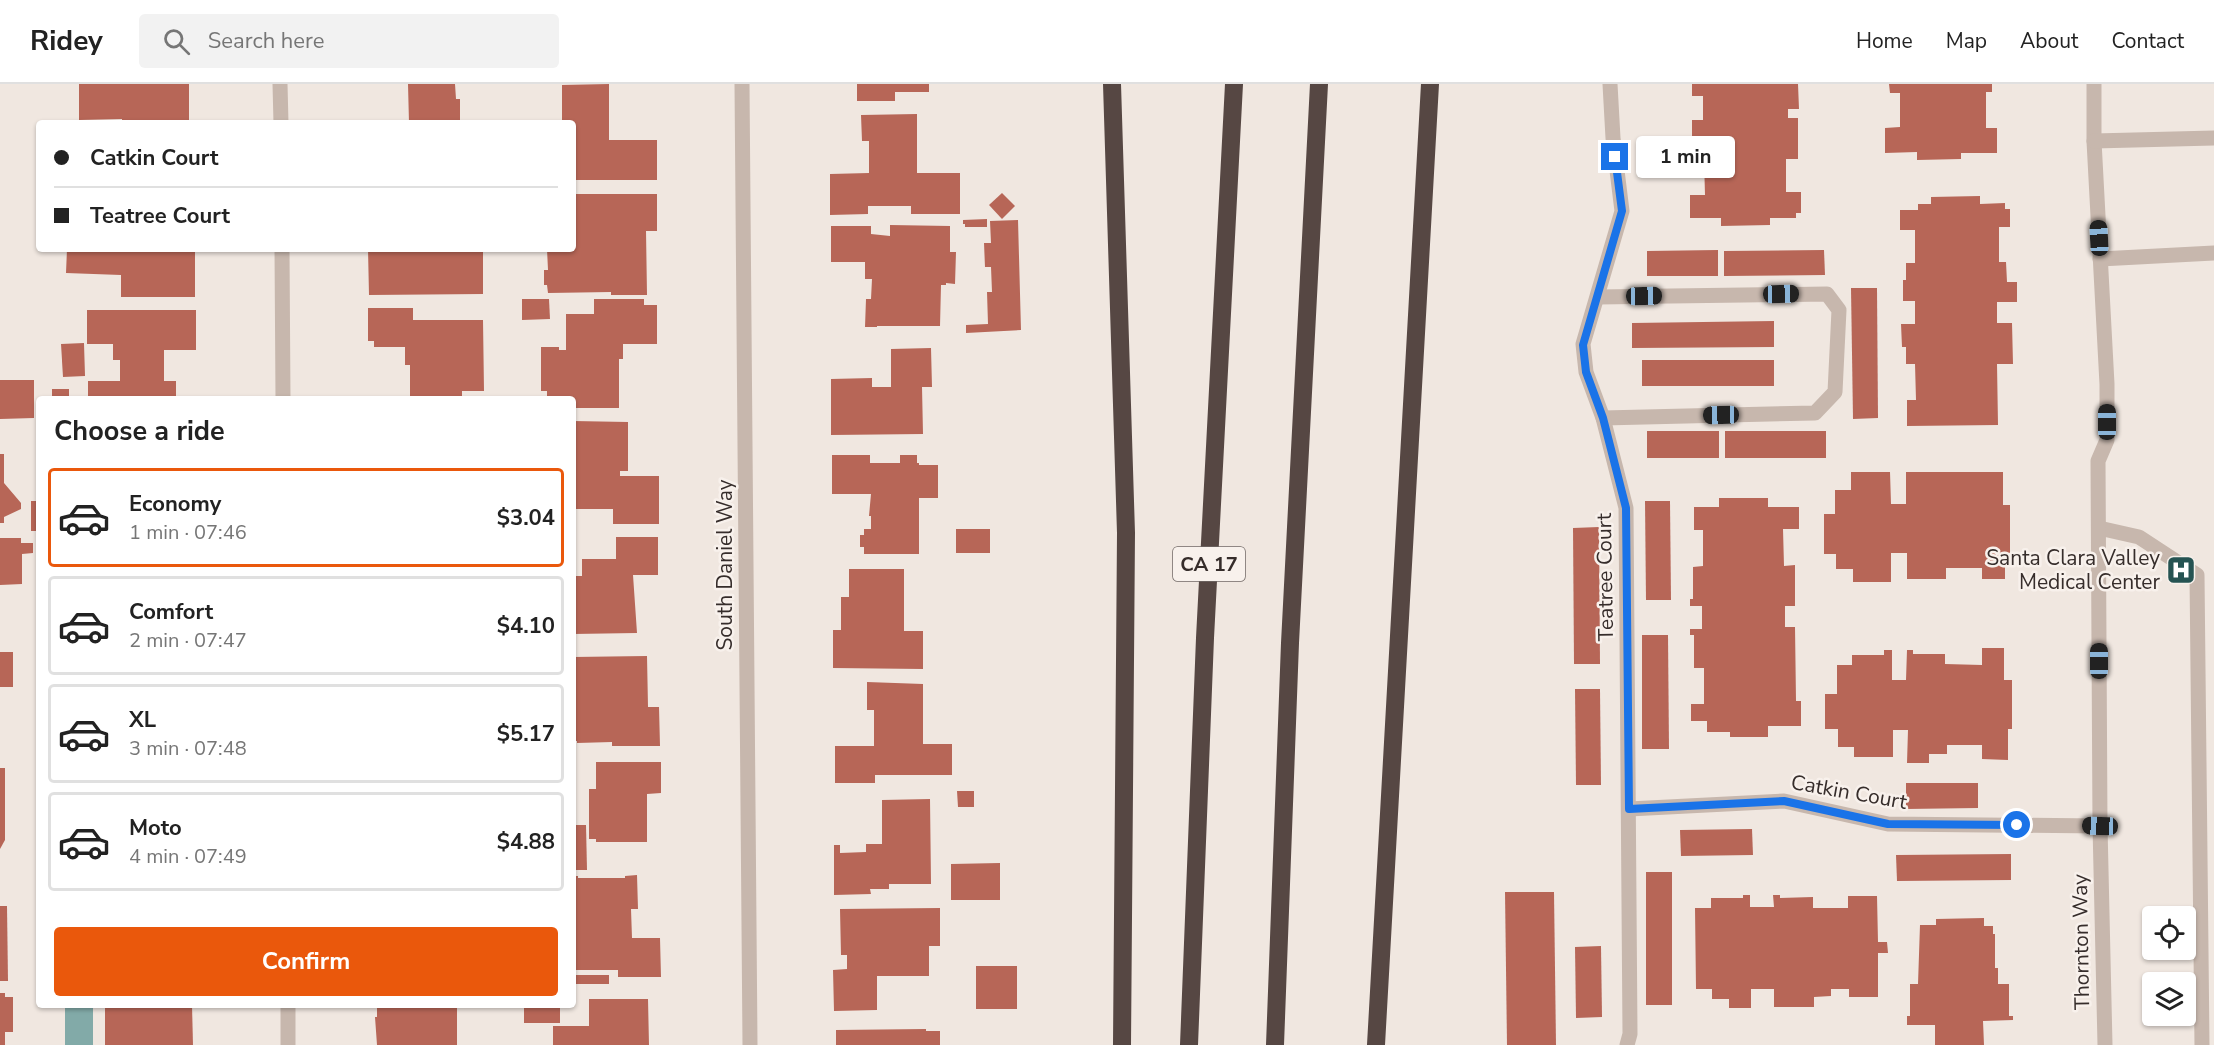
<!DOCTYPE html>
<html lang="en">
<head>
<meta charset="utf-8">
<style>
  body { margin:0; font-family:"Nunito Sans",sans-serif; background:#f2f2f2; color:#222; height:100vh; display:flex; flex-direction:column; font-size:22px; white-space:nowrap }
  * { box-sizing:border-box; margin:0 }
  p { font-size:20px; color:#767676 }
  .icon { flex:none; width:33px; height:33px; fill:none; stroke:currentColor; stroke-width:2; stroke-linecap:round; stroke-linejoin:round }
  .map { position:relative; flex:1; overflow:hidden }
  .side { position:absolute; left:36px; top:312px; width:540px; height:612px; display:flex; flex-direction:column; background:#fff; border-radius:6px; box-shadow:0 2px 4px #0004 }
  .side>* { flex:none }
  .top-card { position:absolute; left:36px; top:36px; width:540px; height:132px; border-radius:6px; box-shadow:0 2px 4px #0004; display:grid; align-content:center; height:132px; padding:0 18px; background:#fff }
  .fabs { position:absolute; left:2142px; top:822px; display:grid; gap:12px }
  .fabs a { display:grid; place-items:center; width:54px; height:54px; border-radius:6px; background:#fff; box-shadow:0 2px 4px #0004; font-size:30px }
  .end { position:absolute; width:27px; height:27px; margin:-14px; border:8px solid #1a73e8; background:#fff; box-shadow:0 0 0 3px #fff }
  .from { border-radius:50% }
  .bubble { position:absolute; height:42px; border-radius:6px; background:#fff; box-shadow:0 2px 4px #0004; font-size:20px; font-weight:700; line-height:42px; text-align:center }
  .car { position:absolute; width:18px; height:36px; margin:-18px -9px; border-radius:8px; box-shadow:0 0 4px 2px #0007; background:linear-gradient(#222 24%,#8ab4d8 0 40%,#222 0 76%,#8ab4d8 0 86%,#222 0) }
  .top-card b { display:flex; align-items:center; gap:21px; height:57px; font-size:22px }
  .top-card b+b { border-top:2px solid #e0e0e0 }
  .top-card i { width:15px; height:15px; background:#222 }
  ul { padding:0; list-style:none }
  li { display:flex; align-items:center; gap:18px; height:99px; margin:0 12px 9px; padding:0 6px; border:3px solid #e0e0e0; border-radius:6px }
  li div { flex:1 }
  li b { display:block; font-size:22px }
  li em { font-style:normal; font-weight:700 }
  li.active { border-color:#ea580c }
  li>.icon { width:54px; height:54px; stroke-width:1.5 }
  h2 { padding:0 18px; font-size:27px; line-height:72px }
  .primary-button { display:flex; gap:12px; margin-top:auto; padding:12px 18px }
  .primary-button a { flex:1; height:69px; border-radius:6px; background:#ea580c; color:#fff; font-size:24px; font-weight:700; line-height:69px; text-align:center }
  header { display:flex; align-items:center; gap:36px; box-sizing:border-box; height:84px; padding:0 30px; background:#fff; border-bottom:2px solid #e0e0e0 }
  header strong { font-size:28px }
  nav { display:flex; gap:33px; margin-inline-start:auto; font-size:21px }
  .search { width:420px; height:54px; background:#f2f2f2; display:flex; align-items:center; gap:15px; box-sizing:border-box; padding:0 21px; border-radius:6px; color:#767676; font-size:22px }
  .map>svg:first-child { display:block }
</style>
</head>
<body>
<header>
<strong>Ridey</strong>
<div class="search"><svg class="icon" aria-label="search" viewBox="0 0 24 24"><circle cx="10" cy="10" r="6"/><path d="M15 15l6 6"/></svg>Search here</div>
<nav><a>Home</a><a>Map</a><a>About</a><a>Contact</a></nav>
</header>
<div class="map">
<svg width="2214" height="961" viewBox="0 0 2214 961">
  <rect width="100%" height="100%" fill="#f0e7e0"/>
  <rect fill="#82aaa8" x="65" y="923" width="28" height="38"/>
  <g fill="#b76657">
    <polygon points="79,0 189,0 189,39 122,39 122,35 79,36"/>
    <polygon points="408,0 455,0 456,15 460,15 460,39 409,39"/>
    <polygon points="609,0 609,56 657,56 657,96 573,96 573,39 562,39 562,1"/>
    <polygon points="857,0 929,0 929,8 895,8 895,17 857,17"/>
    <polygon points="1692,0 1798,0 1799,25 1788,25 1788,34 1798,34 1798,75 1786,75 1786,108 1801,108 1801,129 1796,129 1796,134 1770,134 1770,141 1721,142 1721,134 1690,134 1690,111 1705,111 1704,75 1695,75 1694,57 1692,57 1692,36 1703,36 1703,12 1692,12"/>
    <polygon points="1889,0 1992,0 1992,8 1986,8 1986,44 1997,44 1997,69 1961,69 1961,75 1917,76 1917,68 1885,69 1885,44 1900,43 1900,9 1890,9"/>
    <polygon points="917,30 917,89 960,89 960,130 911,130 911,122 868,122 868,130 830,131 830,90 869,89 869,57 862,57 861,31"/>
    <polygon points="1002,109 1015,122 1002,135 989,121"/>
    <polygon points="573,110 657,110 657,147 646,147 647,211 611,211 611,208 548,209 547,201 544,201 544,186 548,186 547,165 573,165"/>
    <polygon points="1980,112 1980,120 2005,119 2005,125 2010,125 2010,143 1999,143 1999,178 2006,178 2007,198 2017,198 2017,218 1997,218 1997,239 2012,239 2013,280 1997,280 1998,341 1907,342 1907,316 1916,316 1915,280 1906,280 1906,263 1902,263 1901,240 1915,240 1915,217 1903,217 1903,196 1906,196 1906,179 1915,179 1915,146 1900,146 1900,126 1918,126 1918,120 1931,120 1931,113"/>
    <polygon points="987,135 987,143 965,143 965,140 963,140 963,136"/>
    <polygon points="1018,136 1021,246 966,249 966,241 988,240 987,208 992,208 991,183 985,183 984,159 991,159 990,137"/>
    <polygon points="890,141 950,142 950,168 956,168 955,200 946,199 946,201 941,201 940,242 877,242 877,243 865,243 866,215 871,215 872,195 865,195 865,178 831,178 831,142 871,142 871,150 890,152"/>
    <polygon points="67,165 178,165 178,167 195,168 195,213 121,213 121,191 66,189"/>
    <polygon points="368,165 439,165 439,168 483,168 483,210 369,211"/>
    <polygon points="519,165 535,165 535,167 519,168"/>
    <polygon points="1718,166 1718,192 1647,192 1647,167"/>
    <polygon points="1824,166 1825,191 1724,192 1724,167"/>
    <polygon points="1851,204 1877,204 1878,334 1853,335"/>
    <polygon points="522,215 549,215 550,235 522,236"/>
    <polygon points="594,215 644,215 644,221 657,221 657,260 623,260 623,275 619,275 619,324 573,324 573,315 547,315 547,307 541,307 541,263 559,263 559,266 566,266 566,230 594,230"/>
    <polygon points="368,224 413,224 413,236 483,236 484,307 462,307 462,315 410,315 410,281 405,281 405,263 374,263 374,257 368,257"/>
    <polygon points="87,226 196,226 196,266 164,266 164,297 176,297 176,315 88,315 88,297 120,297 120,276 113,276 113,260 87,260"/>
    <polygon points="1774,237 1774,263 1632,264 1632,239"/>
    <polygon points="84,259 85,292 63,293 61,260"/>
    <polygon points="931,264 932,303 922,303 923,350 831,351 831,295 872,294 872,303 891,303 891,265"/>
    <rect x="1642" y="276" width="132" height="26"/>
    <polygon points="0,296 34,296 34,334 0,335"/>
    <rect x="52" y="305" width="17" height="10"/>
    <polygon points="573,337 628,338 628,387 620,387 620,392 659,392 659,440 613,440 613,425 573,425"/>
    <rect x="1647" y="347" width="72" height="27"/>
    <rect x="1725" y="347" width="101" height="27"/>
    <polygon points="0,370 4,370 4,399 21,419 21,425 4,433 4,439 0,439"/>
    <polygon points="832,371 870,371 870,379 900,379 900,371 917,371 917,379 919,379 919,381 938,381 938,414 919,414 919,470 864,470 864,463 860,463 860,451 864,451 864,445 871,445 871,432 869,432 871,410 832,410"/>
    <polygon points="1851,388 1890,388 1891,420 1906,420 1906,388 2003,388 2003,421 2010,421 2010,469 2005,469 2005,495 1982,495 1982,484 1946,484 1946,495 1907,495 1907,469 1891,469 1891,498 1853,498 1853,485 1836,485 1836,470 1824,470 1824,430 1835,430 1835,406 1851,406"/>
    <polygon points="1719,414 1768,414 1768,423 1799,423 1799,445 1783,445 1784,482 1795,481 1795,522 1785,522 1785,543 1795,543 1796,617 1801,617 1801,642 1768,642 1768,653 1730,653 1730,648 1707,648 1707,637 1691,637 1691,620 1704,620 1704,584 1694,584 1694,551 1690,551 1690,545 1702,545 1702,522 1690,522 1690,515 1693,515 1693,483 1703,482 1703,446 1694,446 1694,423 1719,423"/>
    <rect x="31" y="417" width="8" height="30"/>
    <polygon points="1645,417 1670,417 1671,516 1646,516"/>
    <polygon points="1599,443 1600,580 1574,580 1573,444"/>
    <rect x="956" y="445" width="34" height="24"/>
    <polygon points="616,453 658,453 658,491 633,491 637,549 573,550 573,492 582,492 582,475 616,475"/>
    <polygon points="0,454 21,454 21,459 33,459 33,469 22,470 22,500 0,501"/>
    <polygon points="849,485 904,485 904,547 923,547 923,585 833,584 833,546 841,546 841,513 849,513"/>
    <polygon points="1642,551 1668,551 1669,665 1642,665"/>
    <polygon points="1982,564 2004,564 2004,596 2012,596 2012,645 2008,645 2008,676 1982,675 1982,661 1947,661 1947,670 1929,670 1929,679 1907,679 1908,646 1893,646 1893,673 1854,673 1854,663 1838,663 1838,645 1825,645 1825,610 1837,610 1837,581 1852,581 1852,571 1884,571 1884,566 1892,566 1892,596 1906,596 1907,566 1913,566 1913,570 1945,570 1945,580 1982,581"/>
    <rect x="0" y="568" width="13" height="35"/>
    <polygon points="647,572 648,623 659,623 660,662 612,662 612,658 577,659 577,657 573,657 573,573"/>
    <polygon points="867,598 923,600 923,660 952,660 952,691 875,691 875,699 835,699 835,662 874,662 874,626 867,626"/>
    <polygon points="1575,605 1600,605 1601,701 1576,701"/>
    <polygon points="596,678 661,678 661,709 647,710 647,758 596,758 596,755 589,755 589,705 596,705"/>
    <polygon points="0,684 5,684 5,756 0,765"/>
    <polygon points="1906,699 1978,699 1978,724 1906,725"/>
    <polygon points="957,707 974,707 974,723 958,723"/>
    <polygon points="930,715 931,800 889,800 889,805 870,805 871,810 834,811 834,761 840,761 840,769 866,768 866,760 882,760 882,716"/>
    <polygon points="573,741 586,741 587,786 573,786"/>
    <polygon points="1752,745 1753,771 1681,772 1680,746"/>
    <polygon points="2011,770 2011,796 1897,797 1896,771"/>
    <polygon points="1000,779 1000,816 951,816 951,780"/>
    <rect x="1646" y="788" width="26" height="133"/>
    <polygon points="637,791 638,825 631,825 632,854 660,854 661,893 618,893 618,886 573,886 573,792 578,792 578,794 625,794 625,792"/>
    <polygon points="1505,808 1554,808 1556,961 1507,961"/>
    <polygon points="1743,811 1750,811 1750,823 1774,823 1773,811 1780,811 1780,814 1813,813 1813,824 1848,824 1848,812 1877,812 1878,858 1887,858 1888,869 1878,869 1878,913 1849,913 1849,905 1831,905 1831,912 1814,913 1814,923 1774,923 1774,905 1751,905 1751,924 1729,924 1729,915 1712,915 1712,905 1696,905 1695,824 1711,824 1711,814 1743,814"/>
    <polygon points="0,822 7,822 8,897 0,897"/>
    <polygon points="940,824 940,862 929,862 929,892 877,892 877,926 834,927 833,886 847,885 847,871 841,871 840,825"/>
    <polygon points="1984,834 1984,842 1993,842 1993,850 1995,850 1995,884 1998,884 1998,900 2009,900 2009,932 2013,932 2013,936 1983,937 1984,961 1935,961 1935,941 1907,941 1907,932 1910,932 1910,900 1918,900 1920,841 1936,841 1936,835"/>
    <polygon points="1601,862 1602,933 1576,934 1575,863"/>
    <rect x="976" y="882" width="41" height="43"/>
    <rect x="573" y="891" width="36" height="9"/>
    <polygon points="0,909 5,909 5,913 13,913 13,948 5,948 5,961 0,961"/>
    <polygon points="589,915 648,915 649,961 553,961 553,942 589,942"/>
    <polygon points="105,921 192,921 193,961 105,961"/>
    <polygon points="377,921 457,921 457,961 377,961 375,933 377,933"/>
    <rect x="524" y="921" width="36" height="18"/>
    <polygon points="926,945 926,947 940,947 940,961 836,961 836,946"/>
  </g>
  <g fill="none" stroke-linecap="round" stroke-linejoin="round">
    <g stroke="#c7b7ad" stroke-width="15">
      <polyline points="2100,175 2214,169"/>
      <polyline points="1598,213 1827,210 1839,226 1835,308 1815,329 1603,334"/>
      <polyline points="2099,444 2139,453 2197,491 2202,961"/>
    </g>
    <g stroke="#c7b7ad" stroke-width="15">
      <polyline points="280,0 281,39"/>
      <polyline points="742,0 750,961"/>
      <polyline points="1610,0 1613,54 1622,127 1583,260 1586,288 1603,334 1626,424 1630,950 1627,961"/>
      <polyline points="2094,0 2094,57 2107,300 2107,356 2098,377 2100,742 2105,961"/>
      <polyline points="2094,57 2214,54"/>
      <polyline points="282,165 283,315"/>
      <polyline points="1629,725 1784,717 1888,740 2100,742"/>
      <polyline points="288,921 288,961"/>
    </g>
    <g stroke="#564743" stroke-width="18">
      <polyline points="1112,0 1126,449 1122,961"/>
      <polyline points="1189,961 1205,554 1234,0"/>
      <polyline points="1275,961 1290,559 1319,0"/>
      <polyline points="1376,961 1430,0"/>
    </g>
  </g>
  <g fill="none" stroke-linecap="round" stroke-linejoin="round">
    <polyline stroke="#1a73e8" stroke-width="8" points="1615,73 1622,127 1583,261 1586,288 1603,334 1626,424 1629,725 1784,717 1888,740 2017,741"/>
  </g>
  <defs>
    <g id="hospital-square" transform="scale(1.5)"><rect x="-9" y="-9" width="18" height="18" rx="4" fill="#255352" stroke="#f8f1ec"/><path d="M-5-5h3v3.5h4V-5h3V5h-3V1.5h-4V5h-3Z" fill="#fff"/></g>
  </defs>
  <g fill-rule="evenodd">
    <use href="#hospital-square" x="2181" y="486"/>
  </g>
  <g text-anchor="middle" stroke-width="5" stroke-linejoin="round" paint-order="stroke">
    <rect fill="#f8f1ec" stroke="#706865" stroke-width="1.5" x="1173" y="463" width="72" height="34" rx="4.5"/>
    <g font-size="20" font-weight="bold" fill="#362d2b">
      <text x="1209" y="487">CA 17</text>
    </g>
    <g font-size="21" fill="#362d2b" stroke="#f8f1ec" text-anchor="end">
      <text x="2160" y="481">Santa Clara Valley<tspan x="2160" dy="24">Medical Center</tspan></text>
    </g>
    <g font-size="21" fill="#362d2b" stroke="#f8f1ec">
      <text transform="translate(725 481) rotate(-90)" y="7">South Daniel Way</text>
      <text transform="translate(1605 493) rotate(-91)" y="7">Teatree Court</text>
      <text transform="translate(1849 708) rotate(10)" y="7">Catkin Court</text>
      <text transform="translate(2081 858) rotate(-91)" y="7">Thornton Way</text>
    </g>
  </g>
</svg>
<div class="fabs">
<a><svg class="icon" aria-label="locate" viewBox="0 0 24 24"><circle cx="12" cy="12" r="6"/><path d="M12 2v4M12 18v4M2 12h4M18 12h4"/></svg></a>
<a><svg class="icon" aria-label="layers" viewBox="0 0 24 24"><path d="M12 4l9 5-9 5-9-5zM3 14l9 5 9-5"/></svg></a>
</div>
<i class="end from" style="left:2017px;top:741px"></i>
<i class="end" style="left:1615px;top:73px"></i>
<div class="bubble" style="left:1636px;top:52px;width:99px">1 min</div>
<i class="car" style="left:2099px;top:154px;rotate:357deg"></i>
<i class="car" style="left:1781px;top:210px;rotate:89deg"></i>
<i class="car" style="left:1644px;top:212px;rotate:89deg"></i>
<i class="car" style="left:1721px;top:331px;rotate:269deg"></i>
<i class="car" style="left:2107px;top:338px;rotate:0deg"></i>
<i class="car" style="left:2099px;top:577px;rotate:0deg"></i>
<i class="car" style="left:2100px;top:742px;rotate:272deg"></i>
<div class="top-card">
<b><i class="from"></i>Catkin Court</b>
<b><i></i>Teatree Court</b>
</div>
<section class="side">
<h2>Choose a ride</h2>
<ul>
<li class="active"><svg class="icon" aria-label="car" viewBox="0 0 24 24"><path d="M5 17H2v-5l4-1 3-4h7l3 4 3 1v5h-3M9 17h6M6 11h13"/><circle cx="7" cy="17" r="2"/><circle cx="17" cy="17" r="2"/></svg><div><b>Economy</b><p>1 min · 07:46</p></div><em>$3.04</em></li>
<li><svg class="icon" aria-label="car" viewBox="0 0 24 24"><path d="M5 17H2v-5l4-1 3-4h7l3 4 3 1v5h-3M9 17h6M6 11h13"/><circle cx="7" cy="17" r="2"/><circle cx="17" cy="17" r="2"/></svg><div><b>Comfort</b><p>2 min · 07:47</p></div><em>$4.10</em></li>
<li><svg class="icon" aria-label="car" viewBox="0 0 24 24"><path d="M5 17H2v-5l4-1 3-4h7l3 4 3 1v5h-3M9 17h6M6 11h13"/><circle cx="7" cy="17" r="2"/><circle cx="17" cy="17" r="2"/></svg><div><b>XL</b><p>3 min · 07:48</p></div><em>$5.17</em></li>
<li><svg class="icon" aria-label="car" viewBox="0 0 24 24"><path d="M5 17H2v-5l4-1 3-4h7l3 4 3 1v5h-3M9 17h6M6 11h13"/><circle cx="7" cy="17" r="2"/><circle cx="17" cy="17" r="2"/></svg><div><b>Moto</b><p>4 min · 07:49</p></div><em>$4.88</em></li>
</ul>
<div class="primary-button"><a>Confirm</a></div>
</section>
</div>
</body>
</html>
